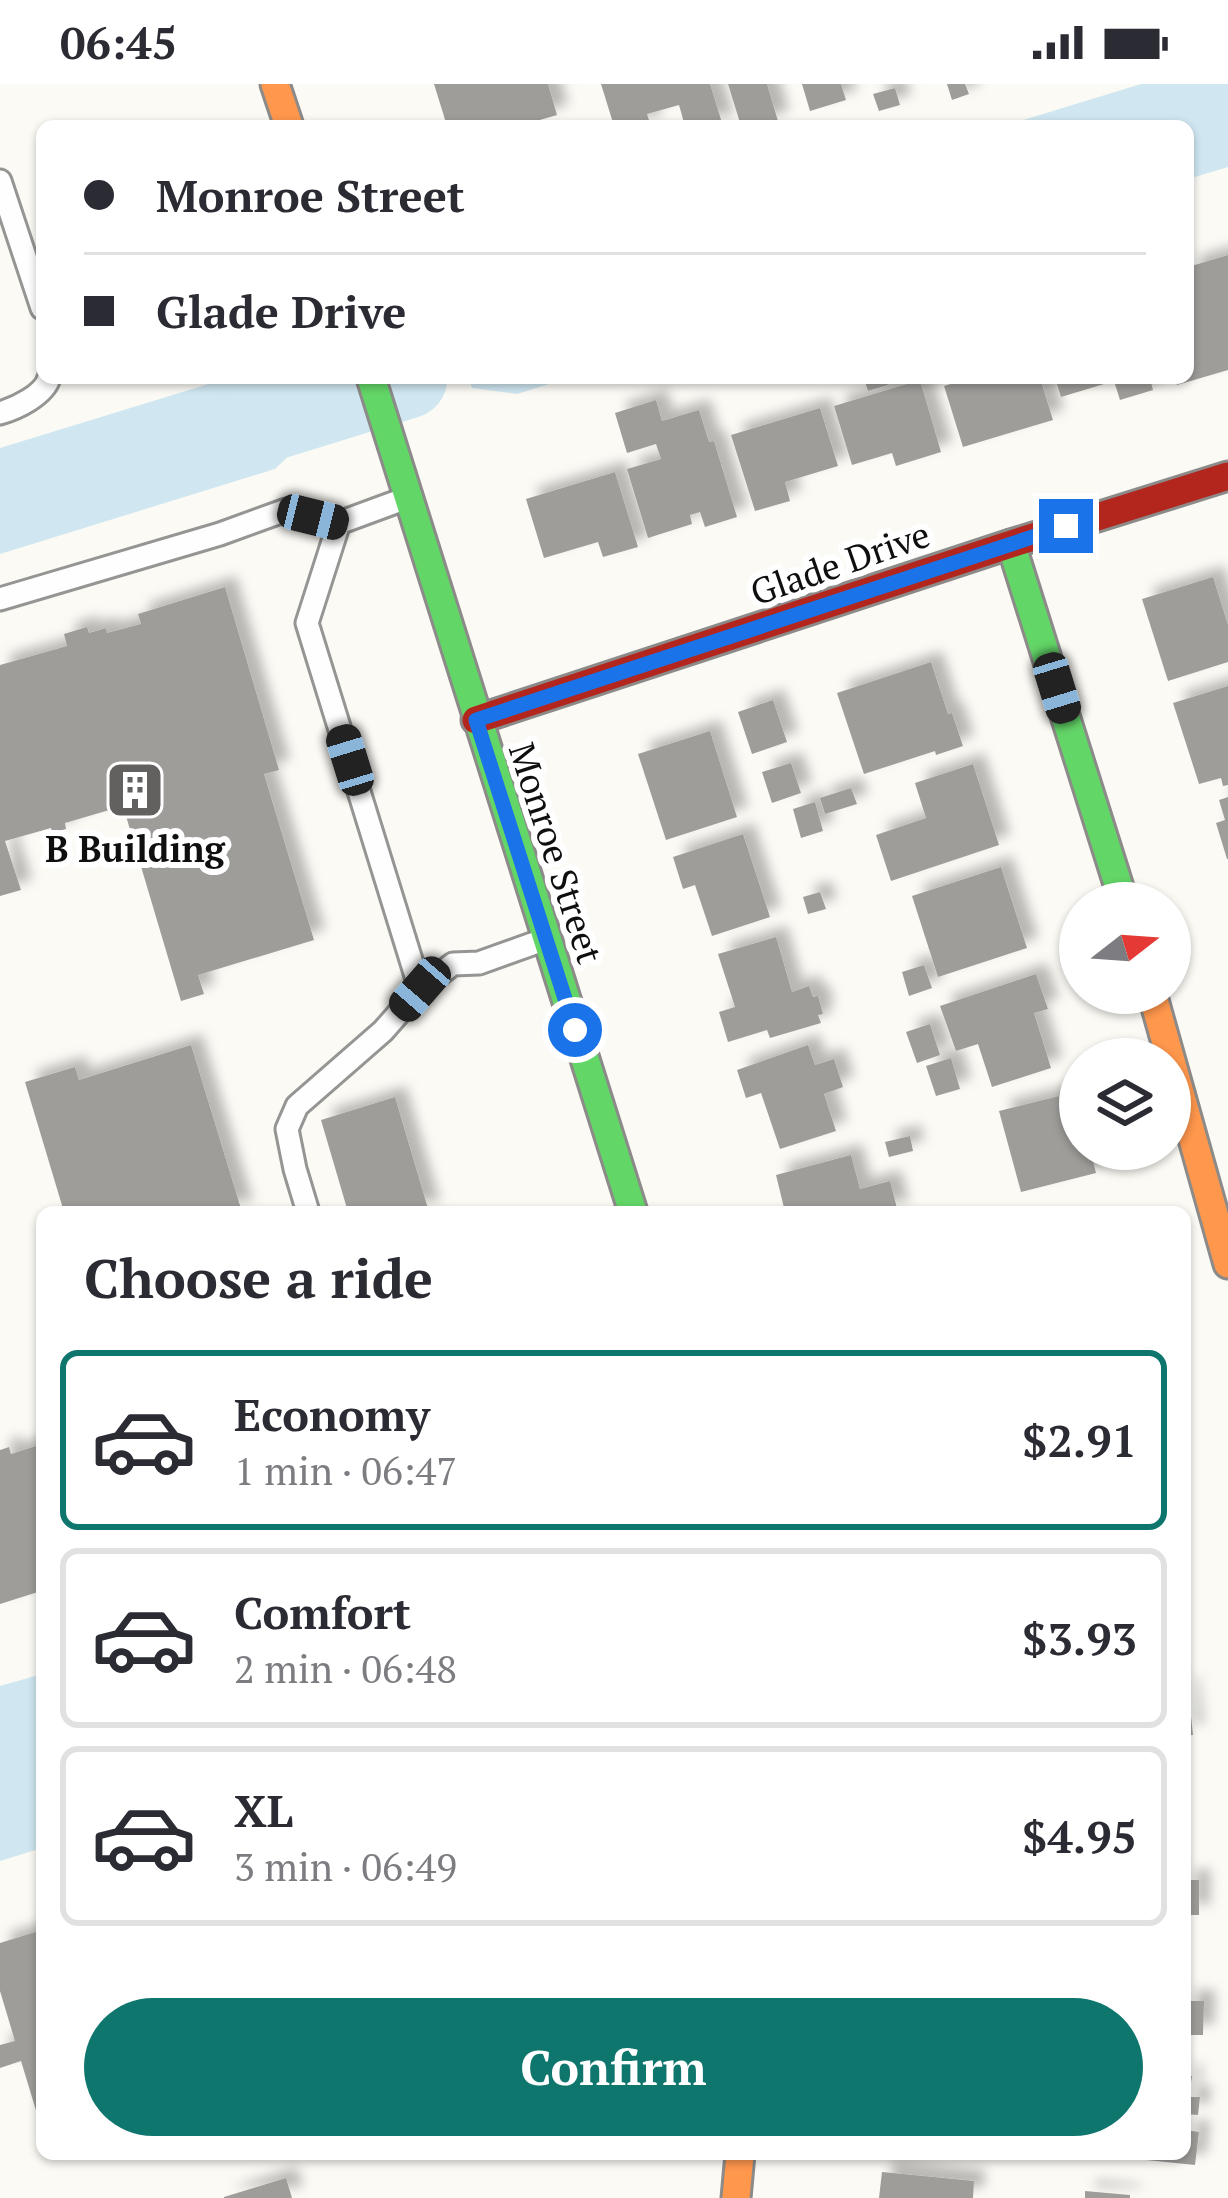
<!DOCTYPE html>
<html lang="en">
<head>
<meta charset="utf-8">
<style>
  body { margin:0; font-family:"PT Serif",serif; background:#f7f7f7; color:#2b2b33; height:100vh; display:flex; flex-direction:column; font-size:45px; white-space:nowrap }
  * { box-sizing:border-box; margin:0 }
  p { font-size:39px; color:#7c7c81 }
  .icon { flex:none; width:66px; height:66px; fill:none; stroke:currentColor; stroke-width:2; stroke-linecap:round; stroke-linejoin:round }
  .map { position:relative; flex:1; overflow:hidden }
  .side { position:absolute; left:36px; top:1122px; width:1155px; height:954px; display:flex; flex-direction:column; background:#fff; border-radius:18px; box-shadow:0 3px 9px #0004 }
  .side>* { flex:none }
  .guide { position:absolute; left:36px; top:36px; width:1158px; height:264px; border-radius:18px; box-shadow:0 3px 9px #0004; display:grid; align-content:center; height:264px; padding:0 48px; background:#fff }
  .needle { width:78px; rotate:73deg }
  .buttons { position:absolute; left:1059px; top:798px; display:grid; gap:24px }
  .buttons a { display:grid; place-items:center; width:132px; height:132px; border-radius:50%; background:#fff; box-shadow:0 3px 9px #0004; font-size:60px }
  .end { position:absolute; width:54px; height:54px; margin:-27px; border:15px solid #1a73e8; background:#fff; box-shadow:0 0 0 6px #fff }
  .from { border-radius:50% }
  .car { position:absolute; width:36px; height:72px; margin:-36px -18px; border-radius:15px; box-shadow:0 0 9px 3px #0007; background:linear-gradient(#222 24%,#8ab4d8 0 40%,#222 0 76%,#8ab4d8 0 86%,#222 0) }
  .guide b { display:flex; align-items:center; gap:42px; height:114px; font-size:45px }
  .guide b+b { border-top:3px solid #e1e1e2 }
  .guide i { width:30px; height:30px; background:#2b2b33 }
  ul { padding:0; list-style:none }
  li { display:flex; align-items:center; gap:36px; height:180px; margin:0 24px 18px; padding:0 24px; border:6px solid #e1e1e2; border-radius:18px }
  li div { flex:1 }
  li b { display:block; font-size:45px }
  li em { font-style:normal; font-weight:700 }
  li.on { border-color:#0f766e }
  li>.icon { width:108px; height:108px; stroke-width:1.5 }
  h2 { padding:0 48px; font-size:54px; line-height:144px }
  .cta { display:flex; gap:24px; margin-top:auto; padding:24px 48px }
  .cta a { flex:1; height:138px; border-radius:72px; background:#0f766e; color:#fff; font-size:48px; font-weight:700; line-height:138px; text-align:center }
  .status { display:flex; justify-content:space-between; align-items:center; height:84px; padding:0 60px; background:#fff; direction:ltr }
  .status svg { height:33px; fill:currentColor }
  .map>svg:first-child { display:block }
</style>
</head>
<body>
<div class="status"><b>06:45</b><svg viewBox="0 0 49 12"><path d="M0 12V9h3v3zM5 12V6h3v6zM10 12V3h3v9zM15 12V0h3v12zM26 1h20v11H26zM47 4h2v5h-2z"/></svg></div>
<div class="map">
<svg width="1228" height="2114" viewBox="0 0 1228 2114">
  <defs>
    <filter id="shadow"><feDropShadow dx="11" dy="-11" stdDeviation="6" flood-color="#0004"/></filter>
  </defs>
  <rect width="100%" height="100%" fill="#fbfaf5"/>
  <g fill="#d0e7f1">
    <polygon points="1141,0 1228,0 1228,83 1188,95 1188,42 1004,42"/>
    <polygon points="228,294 284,295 303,358 275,385 0,470 0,364"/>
    <polygon points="469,294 568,294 517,310 472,304"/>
    <polygon points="42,1590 42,1764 0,1777 0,1602"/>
  </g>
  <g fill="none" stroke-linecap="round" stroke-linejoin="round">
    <polyline stroke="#d0e7f1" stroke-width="81" points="0,420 407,294"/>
  </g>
  <g fill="#9f9d9a" filter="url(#shadow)">
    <polygon points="434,0 548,0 557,31 519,42 447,42"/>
    <polygon points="601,0 710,0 723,42 685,42 679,21 647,30 651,42 614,42"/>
    <polygon points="728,0 767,0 778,37 762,42 741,42"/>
    <polygon points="802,0 841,0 846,16 810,27"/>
    <polygon points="947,0 965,0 969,10 952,16"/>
    <polygon points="895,4 900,21 879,27 873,10"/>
    <polygon points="1228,171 1228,286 1177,301 1175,294 1188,294 1188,183"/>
    <polygon points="864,294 886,294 888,301 868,307"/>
    <polygon points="971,294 1040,294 1053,336 963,363 944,302"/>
    <polygon points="1055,294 1150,294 1153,306 1120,316 1114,297 1061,313"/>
    <polygon points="920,296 941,368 896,382 892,369 852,381 834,322"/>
    <polygon points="656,316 662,337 699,326 709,358 714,357 737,433 705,443 700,428 690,431 692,440 648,454 627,385 661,375 656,360 627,369 615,329"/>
    <polygon points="820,324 838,382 785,398 790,417 755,427 731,351"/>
    <polygon points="615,388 638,463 603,473 598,458 544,474 526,415"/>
    <polygon points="1213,493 1228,541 1228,578 1168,597 1142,515"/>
    <polygon points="225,503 279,686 264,690 314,856 198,891 204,910 181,917 123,722 65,739 66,745 52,749 51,744 5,757 21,806 0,812 0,581 67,562 64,550 87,543 89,549 106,544 107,549 141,540 138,530"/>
    <polygon points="931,578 948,630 952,629 963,662 936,671 935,667 864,690 837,609"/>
    <polygon points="1228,602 1228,701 1223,702 1221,694 1199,700 1173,619"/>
    <polygon points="773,616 787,658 752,670 738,628"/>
    <polygon points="710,647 737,733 666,756 638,670"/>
    <polygon points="791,679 801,709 772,719 762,688"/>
    <polygon points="973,680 999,761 891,797 876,751 926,734 915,699"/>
    <polygon points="851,704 857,720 825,730 820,714"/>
    <polygon points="1228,713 1228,775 1227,775 1216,739 1225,736 1219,716"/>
    <polygon points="815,718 823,747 801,754 793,725"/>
    <polygon points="743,750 770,833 712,852 695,801 683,805 673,773"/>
    <polygon points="1001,783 1027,864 938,893 912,812"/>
    <polygon points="820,808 826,825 808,830 803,813"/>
    <polygon points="776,853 792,908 809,902 813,913 818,912 823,930 818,931 821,939 770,954 767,946 728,958 719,928 735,923 718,870"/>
    <polygon points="924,881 932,904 909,912 902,888"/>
    <polygon points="1036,890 1048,925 1034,929 1051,984 992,1003 978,960 956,967 940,922"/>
    <polygon points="930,940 940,971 917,979 906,948"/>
    <polygon points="191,961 242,1128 64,1128 25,998 75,983 79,996"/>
    <polygon points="808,961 815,981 834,975 843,1003 824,1010 836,1047 780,1065 761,1009 746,1014 737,986"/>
    <polygon points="951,974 960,1005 936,1012 926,982"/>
    <polygon points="1059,1012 1072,1061 1080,1059 1080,1065 1090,1065 1096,1089 1021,1108 999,1027"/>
    <polygon points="395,1013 429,1128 348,1128 321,1036"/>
    <polygon points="910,1052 913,1067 889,1073 885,1058"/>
    <polygon points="851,1071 860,1105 890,1097 898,1128 785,1128 776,1091"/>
    <polygon points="42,1360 42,1518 38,1508 0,1520 0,1366 9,1363 11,1370"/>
    <polygon points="1185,1603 1188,1603 1193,1651 1185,1651"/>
    <rect x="1185" y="1796" width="14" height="35"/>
    <polygon points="42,1846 42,2043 41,2043 21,1977 0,1984 0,1961 15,1957 0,1907 0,1859"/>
    <polygon points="1185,1917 1204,1917 1203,1951 1185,1951"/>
    <polygon points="1185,1991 1192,1992 1189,2013 1200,2013 1198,2031 1185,2030"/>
    <polygon points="1185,2046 1199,2048 1195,2081 1117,2073 1117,2070 1185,2070"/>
    <polygon points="882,2088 974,2097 973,2114 879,2114"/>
    <polygon points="286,2094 292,2114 224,2114 224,2113"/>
    <polygon points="1085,2107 1130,2111 1130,2114 1085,2114"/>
  </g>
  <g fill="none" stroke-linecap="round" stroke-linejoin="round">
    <g stroke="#959593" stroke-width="27">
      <g id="lane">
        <polyline points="0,97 42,224"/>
        <path d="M0,329C17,324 44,311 49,294"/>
        <polyline points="404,415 339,439 307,539 420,905"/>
        <polyline points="0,515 220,450 286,426 339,439"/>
        <polyline points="308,1128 295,1085 287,1045 297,1022 383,947 420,905 453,880 479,879 546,855"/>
      </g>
    </g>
    <g stroke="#8c8b89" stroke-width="33">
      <g id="fast">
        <polyline points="371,294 633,1128"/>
        <polyline points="1011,460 1124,819"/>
      </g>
    </g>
    <g stroke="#8c8b89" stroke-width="33">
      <g id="slow">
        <polyline points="275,0 289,42"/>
        <polyline points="1152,909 1228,1180"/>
        <polyline points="736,2114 740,2070"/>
      </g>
    </g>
    <g stroke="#8c8b89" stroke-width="33">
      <polyline id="jam" points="476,636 1011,460 1228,392"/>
    </g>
    <use href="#lane" stroke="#fefefe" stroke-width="21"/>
    <use href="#fast" stroke="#63d668" stroke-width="27"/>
    <use href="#slow" stroke="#ff974d" stroke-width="27"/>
    <use href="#jam" stroke="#b3261e" stroke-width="27"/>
  </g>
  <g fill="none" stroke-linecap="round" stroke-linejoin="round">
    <polyline stroke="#1a73e8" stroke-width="15" points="575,946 476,636 1066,442"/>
  </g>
  <defs>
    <g id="building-square" transform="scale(3)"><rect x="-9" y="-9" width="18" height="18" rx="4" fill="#626160" stroke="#fff"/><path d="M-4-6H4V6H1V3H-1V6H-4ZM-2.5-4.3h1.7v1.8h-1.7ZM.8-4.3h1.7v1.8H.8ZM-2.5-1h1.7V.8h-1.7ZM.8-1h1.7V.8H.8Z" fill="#fff"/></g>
  </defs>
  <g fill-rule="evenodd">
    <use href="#building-square" x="135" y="706"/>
  </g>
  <g text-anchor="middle" stroke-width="12" stroke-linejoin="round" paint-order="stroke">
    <g font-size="36" fill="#0f0f0f" stroke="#fff">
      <text transform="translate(840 479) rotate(-19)" y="13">Glade Drive</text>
      <text transform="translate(556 769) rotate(72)" y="13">Monroe Street</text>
    </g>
    <g font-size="36" font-weight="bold" fill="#0f0f0f" stroke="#fff">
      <text x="135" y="778">B Building</text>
    </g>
  </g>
</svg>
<div class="buttons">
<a><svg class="needle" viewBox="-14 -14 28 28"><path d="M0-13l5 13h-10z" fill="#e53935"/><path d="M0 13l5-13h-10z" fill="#7c7c81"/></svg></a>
<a><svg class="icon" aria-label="layers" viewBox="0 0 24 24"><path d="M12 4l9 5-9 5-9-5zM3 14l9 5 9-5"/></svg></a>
</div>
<i class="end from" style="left:575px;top:946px"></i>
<i class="end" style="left:1066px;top:442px"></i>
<i class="car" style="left:313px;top:433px;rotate:104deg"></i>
<i class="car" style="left:1057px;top:604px;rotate:163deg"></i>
<i class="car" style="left:350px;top:676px;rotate:343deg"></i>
<i class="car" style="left:420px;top:905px;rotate:221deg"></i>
<div class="guide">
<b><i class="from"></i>Monroe Street</b>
<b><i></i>Glade Drive</b>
</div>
<section class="side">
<h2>Choose a ride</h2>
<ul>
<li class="on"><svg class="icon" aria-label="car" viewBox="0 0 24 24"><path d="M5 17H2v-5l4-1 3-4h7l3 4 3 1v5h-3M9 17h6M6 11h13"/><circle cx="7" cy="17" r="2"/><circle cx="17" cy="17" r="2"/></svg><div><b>Economy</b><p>1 min · 06:47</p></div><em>$2.91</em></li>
<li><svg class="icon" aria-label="car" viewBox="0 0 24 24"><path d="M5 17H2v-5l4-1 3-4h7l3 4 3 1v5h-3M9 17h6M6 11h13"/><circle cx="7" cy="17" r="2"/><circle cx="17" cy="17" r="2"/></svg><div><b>Comfort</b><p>2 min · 06:48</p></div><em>$3.93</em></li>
<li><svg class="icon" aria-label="car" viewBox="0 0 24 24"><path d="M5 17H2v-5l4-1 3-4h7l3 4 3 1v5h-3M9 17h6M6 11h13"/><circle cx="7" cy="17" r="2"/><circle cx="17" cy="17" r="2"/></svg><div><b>XL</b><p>3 min · 06:49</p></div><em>$4.95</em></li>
</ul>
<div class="cta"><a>Confirm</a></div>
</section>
</div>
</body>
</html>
